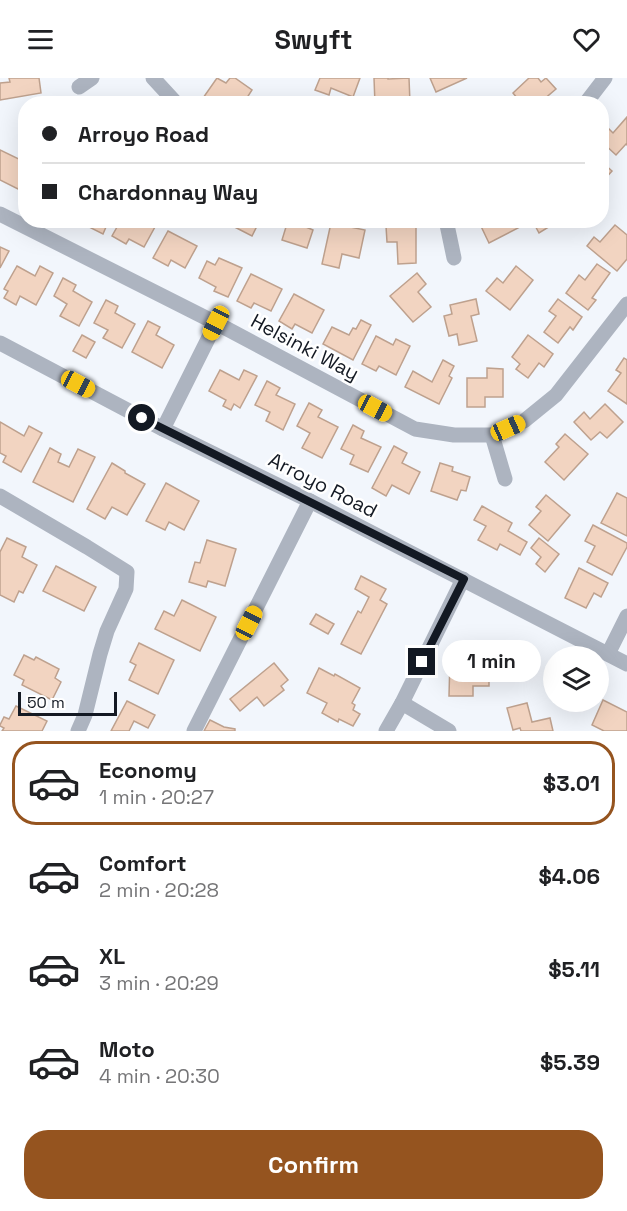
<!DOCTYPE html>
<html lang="en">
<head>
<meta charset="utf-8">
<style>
  body { margin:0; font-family:"Space Grotesk",sans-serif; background:#f2f2f2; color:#202124; height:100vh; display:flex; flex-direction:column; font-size:22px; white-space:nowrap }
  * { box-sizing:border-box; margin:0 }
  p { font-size:20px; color:#757577 }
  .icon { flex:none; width:33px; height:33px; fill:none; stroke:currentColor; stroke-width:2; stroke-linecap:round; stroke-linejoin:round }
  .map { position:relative; height:653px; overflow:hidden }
  .sheet { display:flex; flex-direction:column; background:#fff; flex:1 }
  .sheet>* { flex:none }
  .top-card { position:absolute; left:18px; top:18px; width:591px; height:132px; border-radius:24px; box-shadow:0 6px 24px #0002; display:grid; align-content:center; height:132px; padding:0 24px; background:#fff }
  .buttons { position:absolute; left:543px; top:568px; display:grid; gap:12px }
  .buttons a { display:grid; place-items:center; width:66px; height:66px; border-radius:50%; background:#fff; box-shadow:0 6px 24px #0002; font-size:30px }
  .scale { position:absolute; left:18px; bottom:15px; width:99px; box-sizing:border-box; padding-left:6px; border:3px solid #131923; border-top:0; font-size:16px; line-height:21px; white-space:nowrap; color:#131923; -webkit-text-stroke:4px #fff; paint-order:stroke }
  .end { position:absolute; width:27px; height:27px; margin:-14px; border:8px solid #131923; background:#fff; box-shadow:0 0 0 3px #fff }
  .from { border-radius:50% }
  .bubble { position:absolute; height:42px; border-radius:21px; background:#fff; box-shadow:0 6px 24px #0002; font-size:20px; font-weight:800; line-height:42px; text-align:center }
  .car { position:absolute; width:18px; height:36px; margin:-18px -9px; border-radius:8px; box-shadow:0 0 4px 2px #0007; background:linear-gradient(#f5c518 24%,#345 0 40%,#f5c518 0 76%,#345 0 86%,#f5c518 0) }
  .top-card b { display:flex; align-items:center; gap:21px; height:57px; font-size:22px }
  .top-card b+b { border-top:2px solid #e0e0e0 }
  .top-card i { width:15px; height:15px; background:#202124 }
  ul { padding:10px 0 0; list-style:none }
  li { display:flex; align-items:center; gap:18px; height:84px; margin:0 12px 9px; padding:0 12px; border:3px solid transparent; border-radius:24px }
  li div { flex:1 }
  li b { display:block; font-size:22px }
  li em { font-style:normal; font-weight:800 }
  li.on { border-color:#95541f }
  li>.icon { width:54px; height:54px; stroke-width:1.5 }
  .action { display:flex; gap:12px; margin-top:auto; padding:12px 24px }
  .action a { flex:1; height:69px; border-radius:24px; background:#95541f; color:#fff; font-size:24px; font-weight:800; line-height:69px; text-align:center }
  header { display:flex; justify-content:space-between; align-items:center; height:78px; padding:0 24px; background:#fff; font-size:27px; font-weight:800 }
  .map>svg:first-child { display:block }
</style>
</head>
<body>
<header><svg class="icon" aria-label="menu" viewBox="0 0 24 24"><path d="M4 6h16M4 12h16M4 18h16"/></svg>Swyft<svg class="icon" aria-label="heart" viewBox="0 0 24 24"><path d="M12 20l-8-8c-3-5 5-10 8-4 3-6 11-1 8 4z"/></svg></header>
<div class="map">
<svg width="627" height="653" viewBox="0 0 627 653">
  <rect width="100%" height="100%" fill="#f2f6fc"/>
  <g fill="#f2d4c1" stroke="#bea18e" stroke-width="1.5">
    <polygon points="9,0 39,0 41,15 0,22 0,5 10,4"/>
    <polygon points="217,0 226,5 230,0 235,0 252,12 243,26 219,26 215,23 214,26 211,26 203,20"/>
    <polygon points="320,0 360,0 353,19 331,10 329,17 315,12"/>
    <polygon points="374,0 388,0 388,1 409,0 410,25 375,26"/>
    <polygon points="430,0 467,0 436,14"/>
    <polygon points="529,0 538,0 541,4 546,0 556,11 542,23 544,26 522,26 513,15"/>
    <polygon points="627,39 627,67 626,66 616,77 602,64 602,54 606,48 613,55"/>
    <polygon points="0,72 23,83 20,89 26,92 26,95 18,111 0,102"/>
    <polygon points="602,84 612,93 602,104"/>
    <polygon points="86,142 109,142 103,156 89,149 91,145"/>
    <polygon points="121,142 147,142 156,147 144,169 129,161 126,166 112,158"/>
    <polygon points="221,142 260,142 252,158"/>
    <polygon points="279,142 308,142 306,149 313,152 307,170 282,162 286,149 278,146"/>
    <polygon points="478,142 517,142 520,149 489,165"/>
    <polygon points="532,142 560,142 539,155"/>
    <polygon points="331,145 365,152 359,180 342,176 339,190 322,186"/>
    <polygon points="416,147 416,185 398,186 397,164 387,164 386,148"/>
    <polygon points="615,147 627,157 627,181 617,193 587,168 594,159 600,164"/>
    <polygon points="168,153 197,168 185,190 171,182 168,188 153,180"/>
    <polygon points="0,169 9,173 0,190"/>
    <polygon points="219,180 242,190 228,219 214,213 216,209 199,200 207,183 215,187"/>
    <polygon points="597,186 610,195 592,220 596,222 588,232 566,215 579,197 585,202"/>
    <polygon points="17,188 35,198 40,188 53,195 36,227 20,218 16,227 4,220 8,213 4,211"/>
    <polygon points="516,188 533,202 510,232 486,213 497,200 503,205"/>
    <polygon points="417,195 426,206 418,214 431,229 413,244 390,218"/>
    <polygon points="251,196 282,211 271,233 254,225 251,230 237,223"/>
    <polygon points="63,200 76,207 73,213 92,224 79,248 60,238 67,226 54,218"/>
    <polygon points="294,216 324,232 312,255 295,246 292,251 279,243"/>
    <polygon points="476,221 479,236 471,238 477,263 459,267 457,256 449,258 444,238 452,236 450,227"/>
    <polygon points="558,221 582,239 573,252 570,249 558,265 544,254 556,238 549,233"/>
    <polygon points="106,222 118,228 115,235 135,246 122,270 103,260 108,252 94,245"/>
    <polygon points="361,242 371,247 353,282 323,266 332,249 349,257 353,250 356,251"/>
    <polygon points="148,243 160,249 156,257 174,267 162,290 132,274"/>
    <polygon points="82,257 95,264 86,280 73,273"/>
    <polygon points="528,257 553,276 544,289 539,285 528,300 516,291 520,286 512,279"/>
    <polygon points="376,258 393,267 396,261 410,268 396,297 379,288 376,293 362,286"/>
    <polygon points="624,280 627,282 627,326 608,313 621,295 616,292"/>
    <polygon points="443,282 454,288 449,298 452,300 439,326 405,309 413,293 432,304"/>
    <polygon points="487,290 503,291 503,319 485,319 485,329 467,329 467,300 487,300"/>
    <polygon points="220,292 239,302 244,292 257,298 240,330 234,326 231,332 223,328 226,322 209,313"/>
    <polygon points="267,303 280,310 276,317 295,326 283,352 266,343 270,334 255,327"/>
    <polygon points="309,325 322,332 318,339 338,349 322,380 302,370 310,355 297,348"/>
    <polygon points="605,326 623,344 607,360 600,354 591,362 574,344 584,334 590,341"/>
    <polygon points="0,344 24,358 29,348 42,355 21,394 3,384 6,378 0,375"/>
    <polygon points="353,347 364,353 361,360 381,369 368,394 350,386 354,377 341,371"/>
    <polygon points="565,356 588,376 564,402 545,384 559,369 556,366"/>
    <polygon points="394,368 407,375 402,385 420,394 409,416 392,407 386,418 372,410"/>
    <polygon points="50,370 61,376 58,384 69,389 78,371 95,379 73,424 33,404"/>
    <polygon points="112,385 125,393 125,395 145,406 127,437 112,429 105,441 87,431"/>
    <polygon points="440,385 453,389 452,393 470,399 466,413 461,412 457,422 431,413"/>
    <polygon points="166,405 199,423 184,452 169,444 165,452 146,443"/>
    <polygon points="617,415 627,420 627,458 601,445"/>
    <polygon points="546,417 570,437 548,463 529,447 541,433 536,429"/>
    <polygon points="482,428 512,445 508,453 527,464 520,477 500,466 497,472 478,462 486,448 474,442"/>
    <polygon points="593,447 627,465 627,469 612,497 587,484 595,468 585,463"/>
    <polygon points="7,460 26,469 22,479 37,487 23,515 19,513 14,524 0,517 0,474"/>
    <polygon points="539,460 559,476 545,494 536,486 541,479 531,470"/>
    <polygon points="207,462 236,471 225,508 208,503 206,509 189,504 195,484 200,485"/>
    <polygon points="56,488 96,509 84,533 43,513"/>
    <polygon points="579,490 608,505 601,519 594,515 586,530 565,520"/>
    <polygon points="361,498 386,511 380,522 387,526 361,576 341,566 358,533 361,535 369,519 355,511"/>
    <polygon points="182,522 216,539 200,573 155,551 164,533 174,538"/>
    <polygon points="316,536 334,546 328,556 310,546"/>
    <polygon points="139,565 174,582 158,616 129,602 136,587 130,584"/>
    <polygon points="468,574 489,574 489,608 473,608 473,618 449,618 450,581 467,582"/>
    <polygon points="24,577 34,582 36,579 59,591 55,600 61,604 52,622 22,607 24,602 14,597"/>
    <polygon points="274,585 288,602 281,608 284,612 264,628 257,619 240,633 230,621"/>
    <polygon points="319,590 334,598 335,596 360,610 352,625 355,627 353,632 360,636 353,648 339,641 338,644 322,635 327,625 307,615"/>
    <polygon points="603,622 627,634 627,653 604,653 592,647"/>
    <polygon points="127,623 155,637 148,650 134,643 129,653 111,653"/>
    <polygon points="527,625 532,644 550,640 553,653 521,653 520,650 513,652 507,630"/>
    <polygon points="16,628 47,643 42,653 2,653 4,650 0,648 0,647 4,639 9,641"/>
    <polygon points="210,642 224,649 235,651 235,653 204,653"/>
  </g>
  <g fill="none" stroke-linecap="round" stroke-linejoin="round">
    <g stroke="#adb4c0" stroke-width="15">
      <polyline points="153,0 177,26"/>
      <polyline points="79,9 92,0"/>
      <polyline points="585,26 605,0"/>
      <polyline points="0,136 216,245 415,351 454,357 492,357 524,343 556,317 627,226"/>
      <polyline points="446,142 454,180"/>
      <polyline points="0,265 163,351 310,423 627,586"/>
      <polyline points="163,351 216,245"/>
      <polyline points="492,357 505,401"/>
      <polyline points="0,418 87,469 127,494 126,511 107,553 100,576 85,637 78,653"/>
      <polyline points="608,576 627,538"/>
      <polyline points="402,625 449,653"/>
      <polyline points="194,653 310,423"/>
      <polyline points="386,653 402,625 463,501"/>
    </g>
  </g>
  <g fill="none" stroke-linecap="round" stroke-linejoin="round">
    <polyline stroke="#131923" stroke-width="8" points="142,340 464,501 422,584"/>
  </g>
  <g text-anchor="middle" stroke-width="5" stroke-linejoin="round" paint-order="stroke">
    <g font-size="20" fill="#131923" stroke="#fff">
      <text transform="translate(305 269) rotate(28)" y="7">Helsinki Way</text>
      <text transform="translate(323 407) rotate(27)" y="7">Arroyo Road</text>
    </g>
  </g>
</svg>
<div class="buttons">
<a><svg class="icon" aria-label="layers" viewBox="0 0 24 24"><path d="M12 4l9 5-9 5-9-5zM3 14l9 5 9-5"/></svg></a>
</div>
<div class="scale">50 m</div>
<i class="end from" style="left:142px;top:340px"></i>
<i class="end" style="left:422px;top:584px"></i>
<div class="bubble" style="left:442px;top:562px;width:99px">1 min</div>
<i class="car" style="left:216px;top:245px;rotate:207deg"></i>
<i class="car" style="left:78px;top:306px;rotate:118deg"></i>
<i class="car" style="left:375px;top:330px;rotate:118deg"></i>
<i class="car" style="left:508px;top:350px;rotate:66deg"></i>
<i class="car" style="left:249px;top:545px;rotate:27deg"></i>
<div class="top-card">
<b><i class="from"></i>Arroyo Road</b>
<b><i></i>Chardonnay Way</b>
</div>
</div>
<section class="sheet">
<ul>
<li class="on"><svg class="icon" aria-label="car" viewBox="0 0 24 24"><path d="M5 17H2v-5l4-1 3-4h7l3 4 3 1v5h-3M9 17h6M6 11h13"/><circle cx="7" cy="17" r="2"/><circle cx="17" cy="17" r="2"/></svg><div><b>Economy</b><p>1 min · 20:27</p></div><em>$3.01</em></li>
<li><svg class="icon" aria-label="car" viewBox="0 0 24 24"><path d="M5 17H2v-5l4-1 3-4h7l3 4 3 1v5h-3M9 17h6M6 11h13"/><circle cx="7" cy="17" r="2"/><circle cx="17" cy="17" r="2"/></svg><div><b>Comfort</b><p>2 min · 20:28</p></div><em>$4.06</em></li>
<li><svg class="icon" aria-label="car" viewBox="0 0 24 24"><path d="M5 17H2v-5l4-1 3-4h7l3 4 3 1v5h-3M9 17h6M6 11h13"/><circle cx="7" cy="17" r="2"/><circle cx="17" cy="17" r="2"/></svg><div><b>XL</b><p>3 min · 20:29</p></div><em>$5.11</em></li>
<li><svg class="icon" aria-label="car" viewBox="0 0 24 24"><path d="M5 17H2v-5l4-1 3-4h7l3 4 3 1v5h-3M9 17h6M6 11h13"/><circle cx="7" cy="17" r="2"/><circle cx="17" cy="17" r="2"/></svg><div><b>Moto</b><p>4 min · 20:30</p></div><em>$5.39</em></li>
</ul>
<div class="action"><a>Confirm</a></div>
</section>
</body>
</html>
